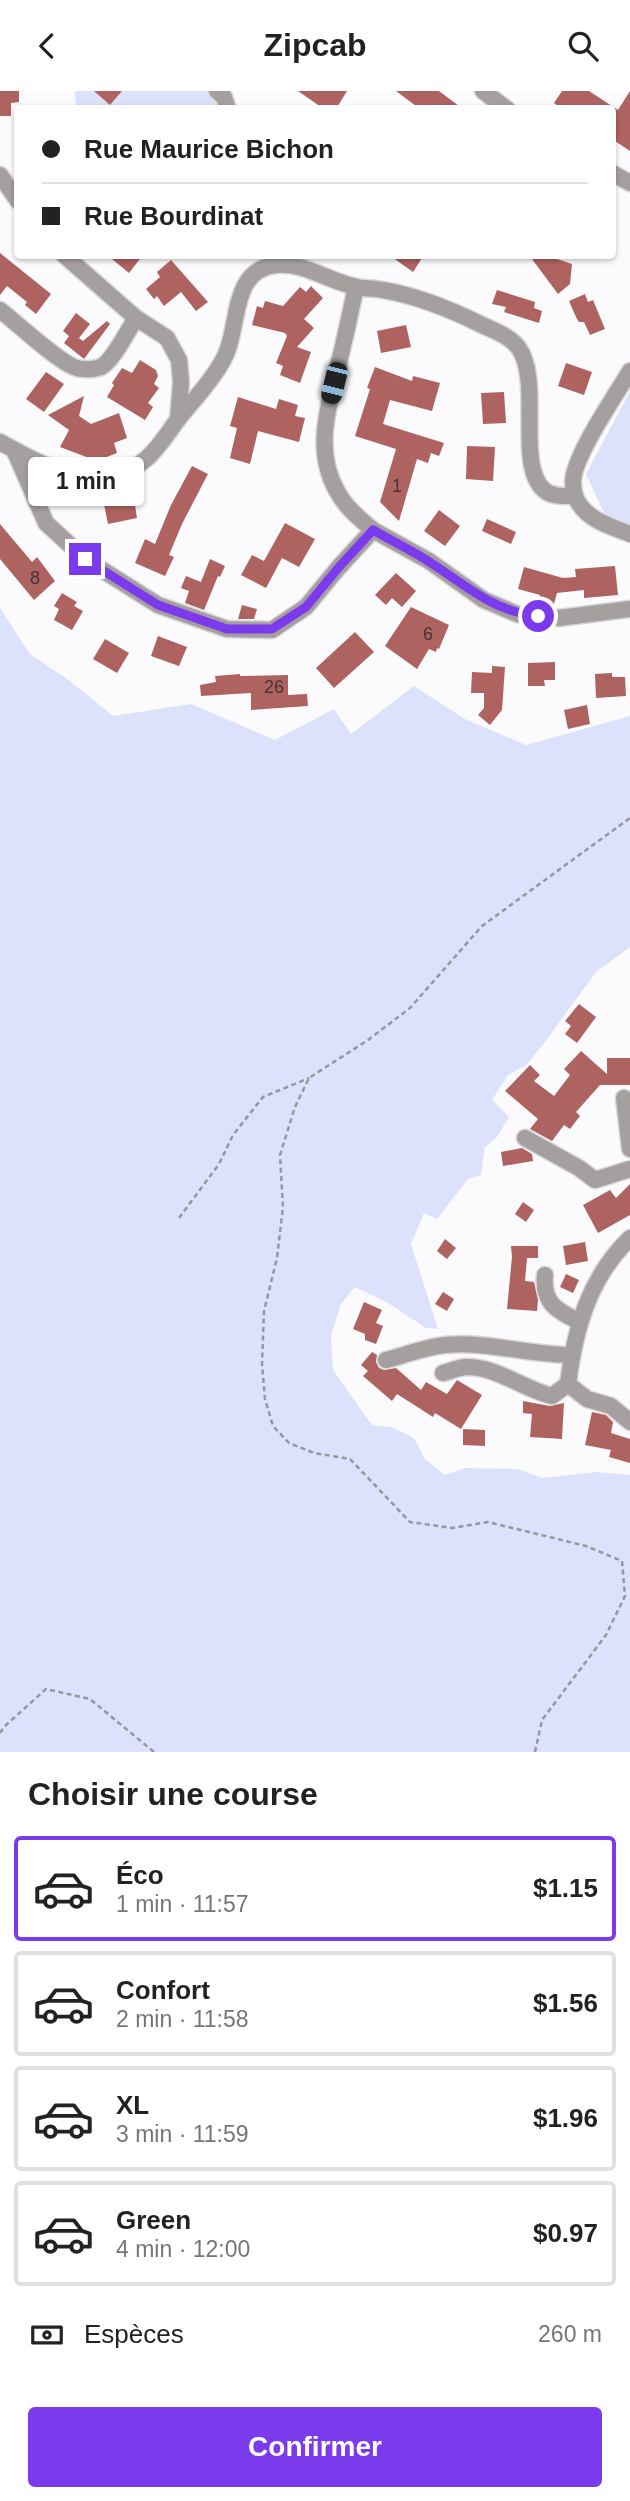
<!DOCTYPE html>
<html lang="fr">
<head>
<meta charset="utf-8">
<style>
  body { margin:0; font-family:Arial,sans-serif; background:#f2f2f2; color:#222; height:100vh; display:flex; flex-direction:column; font-size:26px; white-space:nowrap }
  * { box-sizing:border-box; margin:0 }
  p { font-size:23px; color:#767676 }
  .icon { flex:none; width:38px; height:38px; fill:none; stroke:currentColor; stroke-width:2; stroke-linecap:round; stroke-linejoin:round }
  .map { position:relative; height:1661px; overflow:hidden }
  .side { display:flex; flex-direction:column; background:#fff; flex:1 }
  .side>* { flex:none }
  .guide { position:absolute; left:14px; top:14px; width:602px; height:154px; border-radius:7px; box-shadow:0 2px 5px #0004; display:grid; align-content:center; height:154px; padding:0 28px; background:#fff }
  .end { position:absolute; width:32px; height:32px; margin:-16px; border:9px solid #7c3aed; background:#fff; box-shadow:0 0 0 4px #fff }
  .from { border-radius:50% }
  .bubble { position:absolute; height:49px; border-radius:7px; background:#fff; box-shadow:0 2px 5px #0004; font-size:23px; font-weight:700; line-height:49px; text-align:center }
  .car { position:absolute; width:21px; height:42px; margin:-21px -10px; border-radius:9px; box-shadow:0 0 5px 2px #0007; background:linear-gradient(#222 24%,#8ab4d8 0 40%,#222 0 76%,#8ab4d8 0 86%,#222 0) }
  .guide b { display:flex; align-items:center; gap:24px; height:66px; font-size:26px }
  .guide b+b { border-top:2px solid #e0e0e0 }
  .guide i { width:18px; height:18px; background:#222 }
  ul { padding:0; list-style:none }
  li { display:flex; align-items:center; gap:21px; height:105px; margin:0 14px 10px; padding:0 14px; border:4px solid #e0e0e0; border-radius:7px }
  li div { flex:1 }
  li b { display:block; font-size:26px }
  li em { font-style:normal; font-weight:700 }
  li.current { border-color:#7c3aed }
  li>.icon { width:63px; height:63px; stroke-width:1.5 }
  h2 { padding:0 28px; font-size:32px; line-height:84px }
  .pay { display:flex; align-items:center; gap:18px; height:77px; padding:0 28px; font-size:26px }
  .pay p { margin-inline-start:auto }
  .cta { display:flex; gap:14px; margin-top:auto; padding:14px 28px }
  .cta a { flex:1; height:80px; border-radius:7px; background:#7c3aed; color:#fff; font-size:28px; font-weight:700; line-height:80px; text-align:center }
  header { display:flex; justify-content:space-between; align-items:center; height:91px; padding:0 28px; background:#fff; font-size:32px; font-weight:700 }
  .map>svg:first-child { display:block }
</style>
</head>
<body>
<header><svg class="icon" aria-label="back" viewBox="0 0 24 24"><path d="M15 5l-7 7 7 7"/></svg>Zipcab<svg class="icon" aria-label="search" viewBox="0 0 24 24"><circle cx="10" cy="10" r="6"/><path d="M15 15l6 6"/></svg></header>
<div class="map">
<svg width="630" height="1661" viewBox="0 0 630 1661">
  <rect width="100%" height="100%" fill="#fbfbfe"/>
  <g fill="#dce2fc">
    <polygon points="75,0 211,0 224,17 76,17"/>
    <polygon points="630,300 630,434 605,424 586,383"/>
    <polygon points="0,517 30,563 70,590 113,625 191,613 275,649 334,618 351,643 414,595 465,628 526,654 630,625 630,856 596,881 542,955 526,974 508,984 492,1009 509,1026 497,1046 485,1056 481,1084 468,1088 437,1128 424,1122 411,1153 438,1238 426,1237 388,1212 355,1196 341,1213 331,1244 333,1279 372,1334 391,1336 414,1347 425,1368 445,1384 465,1377 517,1378 543,1387 596,1381 630,1384 630,1661 0,1661"/>
  </g>
  <g fill="#ae6360">
    <polygon points="0,0 19,0 19,11 11,12 11,25 0,25"/>
    <polygon points="94,0 122,0 110,14"/>
    <polygon points="298,0 347,0 336,18 324,18"/>
    <polygon points="396,0 439,0 463,18 420,18"/>
    <polygon points="562,0 589,0 618,19 630,0 630,60 612,48 612,18 563,18 554,12"/>
    <polygon points="0,162 51,203 36,223 25,214 27,211 7,195 0,204"/>
    <polygon points="107,164 143,164 129,182"/>
    <polygon points="389,164 424,164 413,181"/>
    <polygon points="529,164 545,164 572,173 570,193 558,203"/>
    <polygon points="171,169 208,211 196,220 181,201 164,215 157,205 154,208 146,198 160,186 157,181"/>
    <polygon points="311,195 323,207 304,228 314,237 297,256 311,261 300,292 280,284 283,275 276,272 287,245 285,242 252,234 257,215 263,217 265,210 283,215 300,196 306,201"/>
    <polygon points="497,199 535,211 534,217 542,220 539,232 504,221 506,216 492,213"/>
    <polygon points="585,203 588,211 593,209 605,238 590,244 584,231 579,231 576,226 569,210"/>
    <polygon points="76,222 90,233 79,247 83,250 107,230 110,233 84,268 64,252 69,245 63,240"/>
    <polygon points="406,234 411,256 381,262 377,240"/>
    <polygon points="140,269 156,279 158,285 154,293 159,297 148,312 153,316 145,329 107,306 114,294 112,292 122,277 132,282"/>
    <polygon points="566,272 592,281 584,304 558,295"/>
    <polygon points="375,276 412,290 413,285 440,292 432,320 390,309 383,333 444,352 439,365 431,362 428,372 417,368 399,430 380,411 396,358 355,345 370,298 367,297"/>
    <polygon points="46,281 64,293 44,321 26,308"/>
    <polygon points="504,301 506,332 483,333 481,302"/>
    <polygon points="84,305 79,325 91,333 119,322 127,347 114,352 117,362 91,372 89,367 60,356 69,339 48,324"/>
    <polygon points="238,306 276,318 279,308 298,314 295,325 305,327 299,351 258,340 250,373 230,367 237,337 230,335"/>
    <polygon points="467,355 495,356 493,390 466,388"/>
    <polygon points="192,375 208,383 182,433 169,464 174,466 165,485 135,472 145,448 155,453 171,414"/>
    <polygon points="134,408 137,427 108,433 104,413"/>
    <polygon points="439,419 460,435 445,455 424,440"/>
    <polygon points="487,428 516,441 511,453 482,440"/>
    <polygon points="285,432 315,448 299,476 282,467 266,497 241,484 252,464 264,470"/>
    <polygon points="0,433 32,471 37,466 55,490 34,509 0,468"/>
    <polygon points="210,468 225,475 220,486 218,485 204,519 185,512 189,500 181,497 186,485 201,491"/>
    <polygon points="615,475 618,504 584,507 584,499 557,502 553,516 537,512 540,504 518,498 524,476 563,487 576,486 575,478"/>
    <polygon points="396,482 416,500 402,516 392,507 386,514 375,504"/>
    <polygon points="62,502 77,511 74,515 83,520 72,539 54,529 59,518 54,515"/>
    <polygon points="242,514 257,518 254,528 238,528"/>
    <polygon points="411,516 449,534 439,558 437,557 436,561 429,558 417,578 385,555"/>
    <polygon points="355,541 374,561 334,597 316,577"/>
    <polygon points="158,545 187,556 179,575 151,565"/>
    <polygon points="105,548 129,562 117,582 93,568"/>
    <polygon points="555,571 555,589 544,589 545,595 528,595 528,572"/>
    <polygon points="492,575 505,576 502,619 490,634 478,624 484,617 484,602 471,602 472,581 492,582"/>
    <polygon points="612,582 612,586 625,586 626,605 596,607 595,583"/>
    <polygon points="240,583 240,585 288,584 288,604 307,603 308,615 251,619 251,602 201,605 200,594 216,591 215,585"/>
    <polygon points="587,614 590,633 568,638 564,619"/>
    <polygon points="579,913 596,926 577,952 565,943 571,935 565,930"/>
    <polygon points="581,960 607,983 607,967 630,967 630,994 600,994 576,1021 580,1025 570,1038 564,1034 552,1050 530,1038 538,1028 505,1000 530,974 540,984 534,990 554,1005 570,984 564,978"/>
    <polygon points="522,1057 532,1063 533,1070 503,1075 501,1061"/>
    <polygon points="630,1093 630,1124 598,1142 583,1114 610,1099 616,1107"/>
    <polygon points="523,1111 534,1119 526,1131 515,1123"/>
    <polygon points="445,1148 456,1157 447,1168 437,1160"/>
    <polygon points="585,1151 588,1170 566,1174 563,1155"/>
    <polygon points="511,1155 538,1155 538,1167 527,1167 525,1190 534,1191 538,1209 537,1220 507,1218 512,1166"/>
    <polygon points="566,1183 579,1189 573,1202 560,1196"/>
    <polygon points="443,1201 454,1208 447,1220 435,1213"/>
    <polygon points="364,1211 382,1219 376,1232 383,1235 376,1253 365,1249 365,1243 353,1238"/>
    <polygon points="372,1261 377,1264 376,1271 379,1277 384,1279 396,1277 421,1299 426,1291 447,1303 457,1289 482,1304 461,1338 435,1322 433,1326 397,1303 392,1310 363,1285 368,1280 361,1274"/>
    <polygon points="523,1310 550,1315 564,1312 562,1348 530,1346 532,1323 523,1322"/>
    <polygon points="592,1321 606,1324 613,1331 611,1342 630,1348 630,1372 609,1366 611,1359 585,1354"/>
    <polygon points="463,1338 485,1339 485,1355 463,1354"/>
  </g>
  <g fill="none" stroke-linecap="round" stroke-linejoin="round">
    <g stroke="#d8d8dc" stroke-width="19">
      <g id="minor">
        <polyline points="217,0 224,6 228,18"/>
        <polyline points="483,0 507,18"/>
        <polyline points="612,82 630,92"/>
        <polyline points="0,84 18,110"/>
        <polyline points="64,164 136,227 167,247 179,269 181,291 178,328"/>
        <path d="M0,219C18,233 55,268 74,276C81,279 93,279 101,276C113,270 128,239 136,227"/>
        <path d="M630,280C616,304 572,367 573,392C573,403 578,414 586,421C598,432 615,437 630,443"/>
        <path d="M0,351C45,376 100,406 146,368C159,357 169,340 179,327C195,307 220,281 228,258C239,226 234,178 276,174C305,171 329,191 357,196C365,198 374,197 383,199C418,205 450,218 482,234C495,240 509,245 518,256C543,289 515,374 544,399C552,406 564,405 574,405"/>
        <path d="M14,359L46,432L85,468L158,514L227,538L272,539L306,516L339,476L373,439C360,428 345,416 337,400C314,360 328,317 338,275C345,249 350,222 356,196"/>
        <polyline points="373,439 429,470 484,509 517,523 559,527 630,518"/>
        <polyline points="624,1007 630,1058"/>
        <polyline points="525,1047 579,1077 595,1089 630,1078"/>
        <path d="M545,1184C542,1213 558,1220 580,1231"/>
        <path d="M386,1269C405,1264 426,1256 445,1254C487,1250 529,1264 571,1264"/>
        <path d="M443,1282C450,1280 458,1277 465,1276C496,1275 523,1298 552,1305L568,1293"/>
        <path d="M568,1293C575,1237 589,1187 630,1147"/>
        <polyline points="568,1293 587,1308 611,1315 630,1331"/>
      </g>
    </g>
    <g stroke="#96979a" stroke-width="2.5" stroke-dasharray="5 3.5" stroke-linecap="butt">
      <polyline points="179,1127 219,1073 233,1044 263,1006 309,987"/>
      <polyline points="0,1642 5,1635 46,1598 90,1608 154,1661"/>
      <polyline points="535,1661 542,1629 606,1544 625,1505 622,1470 586,1455 488,1431 452,1437 410,1431 350,1368 314,1362 289,1352 273,1335 265,1308 262,1274 264,1220 277,1167 283,1116 280,1064 295,1016 309,987 368,949 410,917 482,835 630,727"/>
    </g>
    <use href="#minor" stroke="#a69f9f" stroke-width="16"/>
  </g>
  <g fill="none" stroke-linecap="round" stroke-linejoin="round">
    <path stroke="#7c3aed" stroke-width="9" d="M85,468L158,514L227,538H272L306,516L339,476L373,439C392,450 413,460 431,472C467,495 494,521 538,525"/>
  </g>
  <g text-anchor="middle" stroke-width="6" stroke-linejoin="round" paint-order="stroke">
    <g font-size="18" fill="#453336">
      <text x="397" y="401">1</text>
      <text x="35" y="493">8</text>
      <text x="428" y="549">6</text>
      <text x="274" y="602">26</text>
    </g>
  </g>
</svg>
<i class="end from" style="left:538px;top:525px"></i>
<i class="end" style="left:85px;top:468px"></i>
<div class="bubble" style="left:28px;top:366px;width:116px">1 min</div>
<i class="car" style="left:334px;top:292px;rotate:194deg"></i>
<div class="guide">
<b><i class="from"></i>Rue Maurice Bichon</b>
<b><i></i>Rue Bourdinat</b>
</div>
</div>
<section class="side">
<h2>Choisir une course</h2>
<ul>
<li class="current"><svg class="icon" aria-label="car" viewBox="0 0 24 24"><path d="M5 17H2v-5l4-1 3-4h7l3 4 3 1v5h-3M9 17h6M6 11h13"/><circle cx="7" cy="17" r="2"/><circle cx="17" cy="17" r="2"/></svg><div><b>Éco</b><p>1 min · 11:57</p></div><em>$1.15</em></li>
<li><svg class="icon" aria-label="car" viewBox="0 0 24 24"><path d="M5 17H2v-5l4-1 3-4h7l3 4 3 1v5h-3M9 17h6M6 11h13"/><circle cx="7" cy="17" r="2"/><circle cx="17" cy="17" r="2"/></svg><div><b>Confort</b><p>2 min · 11:58</p></div><em>$1.56</em></li>
<li><svg class="icon" aria-label="car" viewBox="0 0 24 24"><path d="M5 17H2v-5l4-1 3-4h7l3 4 3 1v5h-3M9 17h6M6 11h13"/><circle cx="7" cy="17" r="2"/><circle cx="17" cy="17" r="2"/></svg><div><b>XL</b><p>3 min · 11:59</p></div><em>$1.96</em></li>
<li><svg class="icon" aria-label="car" viewBox="0 0 24 24"><path d="M5 17H2v-5l4-1 3-4h7l3 4 3 1v5h-3M9 17h6M6 11h13"/><circle cx="7" cy="17" r="2"/><circle cx="17" cy="17" r="2"/></svg><div><b>Green</b><p>4 min · 12:00</p></div><em>$0.97</em></li>
</ul>
<div class="pay"><svg class="icon" aria-label="cash" viewBox="0 0 24 24"><path d="M3 7h18v10H3z"/><circle cx="12" cy="12" r="2"/></svg>Espèces<p>260 m</p></div>
<div class="cta"><a>Confirmer</a></div>
</section>
</body>
</html>
